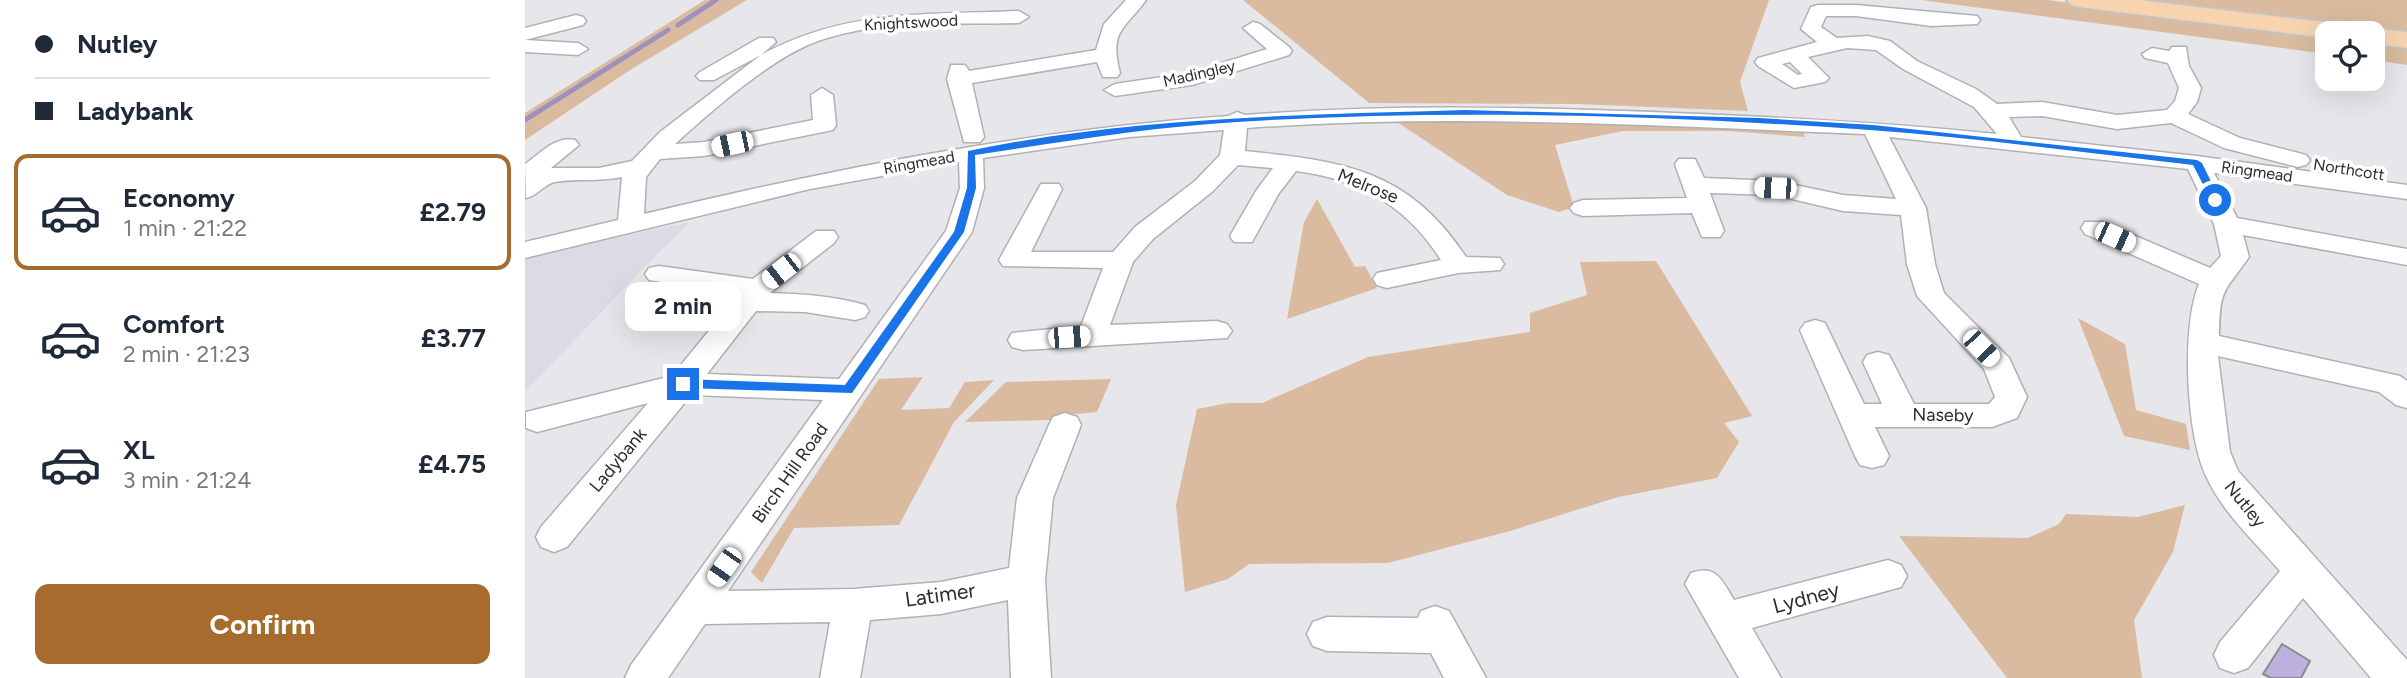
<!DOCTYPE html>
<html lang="en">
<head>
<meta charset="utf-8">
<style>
  body { margin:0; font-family:Figtree,sans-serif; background:#f2f2f3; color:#1f2937; height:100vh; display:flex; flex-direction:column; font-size:26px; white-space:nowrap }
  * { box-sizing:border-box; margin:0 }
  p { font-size:23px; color:#747a83 }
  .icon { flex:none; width:38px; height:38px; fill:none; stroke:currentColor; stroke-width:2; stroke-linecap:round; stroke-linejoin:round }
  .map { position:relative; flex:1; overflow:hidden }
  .side { display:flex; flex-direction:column; background:#fff; width:525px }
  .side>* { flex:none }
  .top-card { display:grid; align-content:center; height:154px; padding:0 35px; background:#fff }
  .tools { position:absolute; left:1790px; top:21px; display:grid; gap:14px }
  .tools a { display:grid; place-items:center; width:70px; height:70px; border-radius:14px; background:#fff; box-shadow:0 7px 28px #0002; font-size:35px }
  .end { position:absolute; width:32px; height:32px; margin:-16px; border:9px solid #1a73e8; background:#fff; box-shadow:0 0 0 4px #fff }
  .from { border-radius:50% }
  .bubble { position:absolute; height:49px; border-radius:14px; background:#fff; box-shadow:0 7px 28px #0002; font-size:23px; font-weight:700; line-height:49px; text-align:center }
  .car { position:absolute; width:21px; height:42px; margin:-21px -10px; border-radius:9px; box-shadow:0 0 5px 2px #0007; background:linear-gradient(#fff 24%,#345 0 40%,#fff 0 76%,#345 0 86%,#fff 0) }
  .top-card b { display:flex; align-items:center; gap:24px; height:66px; font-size:26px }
  .top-card b+b { border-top:2px solid #e0e1e3 }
  .top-card i { width:18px; height:18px; background:#1f2937 }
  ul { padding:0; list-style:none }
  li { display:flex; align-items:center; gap:21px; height:116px; margin:0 14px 10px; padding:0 21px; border:4px solid transparent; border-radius:14px }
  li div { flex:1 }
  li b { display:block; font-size:26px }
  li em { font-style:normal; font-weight:700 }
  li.on { border-color:#a76c2d }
  li>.icon { width:63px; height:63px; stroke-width:1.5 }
  .primary-button { display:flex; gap:14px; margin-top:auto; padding:14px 35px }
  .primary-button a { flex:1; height:80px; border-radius:14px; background:#a76c2d; color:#fff; font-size:28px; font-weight:700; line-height:80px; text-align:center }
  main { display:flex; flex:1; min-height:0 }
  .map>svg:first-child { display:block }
</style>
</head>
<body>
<main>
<section class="side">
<div class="top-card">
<b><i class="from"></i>Nutley</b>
<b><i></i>Ladybank</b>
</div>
<ul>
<li class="on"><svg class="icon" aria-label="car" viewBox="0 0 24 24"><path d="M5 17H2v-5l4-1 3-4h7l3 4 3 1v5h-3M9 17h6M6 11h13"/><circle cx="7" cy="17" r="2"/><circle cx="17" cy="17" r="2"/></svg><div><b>Economy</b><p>1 min · 21:22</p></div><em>£2.79</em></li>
<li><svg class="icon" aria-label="car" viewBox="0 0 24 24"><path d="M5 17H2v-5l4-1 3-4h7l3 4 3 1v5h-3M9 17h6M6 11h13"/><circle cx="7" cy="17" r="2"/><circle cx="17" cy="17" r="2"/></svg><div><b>Comfort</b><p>2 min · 21:23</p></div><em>£3.77</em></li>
<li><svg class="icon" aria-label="car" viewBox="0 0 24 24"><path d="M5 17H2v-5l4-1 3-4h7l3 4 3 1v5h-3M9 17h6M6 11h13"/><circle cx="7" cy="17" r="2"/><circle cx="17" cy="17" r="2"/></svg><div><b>XL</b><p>3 min · 21:24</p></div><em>£4.75</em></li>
</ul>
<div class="primary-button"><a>Confirm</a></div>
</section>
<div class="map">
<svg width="1882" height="678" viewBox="0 0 1882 678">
  <rect width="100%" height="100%" fill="#e7e6ea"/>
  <polygon fill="#dddae5" points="165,222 131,255 0,392 0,257"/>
  <g fill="#dabb9f">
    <polygon points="180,0 222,0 105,70 0,140 0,113"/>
    <polygon points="718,0 1244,0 1215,82 1223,111 1052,104 844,103"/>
    <polygon points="1396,0 1523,0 1802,37 1802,54"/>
    <polygon points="1586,0 1882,0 1882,36"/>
    <polygon points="1848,42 1882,46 1882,65 1848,60"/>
    <polygon points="872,122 1043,122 1277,129 1280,137 1203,131 1098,131 1030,145 1049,207 1034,212 982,195"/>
    <polygon points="792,199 830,267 840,266 852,288 762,319 779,222"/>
    <polygon points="1131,261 1227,416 1199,423 1214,442 1192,478 1093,497 985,531 863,563 724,564 703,579 660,592 651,505 672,409 703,403 737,403 843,357 1005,332 1005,313 1062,295 1055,262"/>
    <polygon points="1553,318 1600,344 1611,410 1661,424 1665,450 1599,436"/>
    <polygon points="398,377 376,410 424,408 440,382 469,380 429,422 374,525 269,528 237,583 226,572 354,379"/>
    <polygon points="586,379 572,412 531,416 526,420 440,422 481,382"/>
    <polygon points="1660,505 1648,552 1609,620 1617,678 1482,678 1374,536 1503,538 1534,524 1541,514 1613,517"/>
  </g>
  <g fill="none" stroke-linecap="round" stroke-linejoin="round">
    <g stroke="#9e92bc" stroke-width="5">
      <polyline points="153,25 191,0"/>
      <polyline points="0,120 143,30"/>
    </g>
  </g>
  <polygon fill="#bdb1dd" stroke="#8c8b8f" stroke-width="2" points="1757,644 1785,661 1776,678 1746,678 1738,674"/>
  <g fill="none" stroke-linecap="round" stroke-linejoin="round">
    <g stroke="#b1b0b4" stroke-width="3">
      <g id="minor">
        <path d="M601,0H621C599,30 584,31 595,73L592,77H578L572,62L447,83L459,137L455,142H439L422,79L426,65H440L444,71L571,50L579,24Z"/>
        <path d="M1293,5H1331L1452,16L1455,20L1452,24L1406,26L1331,16H1301L1296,27L1312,38L1343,36L1365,41L1392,61L1451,89L1472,104L1517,102L1592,115L1642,110L1650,101L1654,88L1643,63L1620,58L1617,54L1627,48L1644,51L1647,47H1661L1664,66L1676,88L1672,102L1663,114L1715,138L1781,155L1785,160L1781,165L1773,167L1699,148L1646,123L1592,129L1517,116L1484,117L1496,137L1672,156L1882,185V199L1689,173L1712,218L1882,249V265L1718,235L1724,257C1698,294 1695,288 1694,336L1875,376L1882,381V408L1871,405L1854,392L1693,356L1705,452L1713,471L1882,660V678H1846L1778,598L1723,668L1709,673L1695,668L1689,655L1695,642L1755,571C1730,542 1698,513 1682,478C1661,437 1656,326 1674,284L1560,234L1556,228L1560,222H1578L1685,268L1696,256L1689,224L1663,169L1364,137L1401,208L1410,264L1419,293L1484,358L1502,397L1492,418L1467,427H1350L1364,456L1359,465L1347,468L1335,465L1330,456L1275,330L1280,323L1290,320L1300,323L1339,404H1357L1338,362L1342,355L1353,352L1364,355L1389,404H1464L1470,397L1459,369L1392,296L1382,264L1376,215L1318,211L1250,195L1185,193L1199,231L1195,237H1177L1167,213L1058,216L1049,213L1045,208L1049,203L1058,200L1162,198L1150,164L1154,159H1170L1179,178L1250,181L1318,195L1371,199L1340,134C1134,126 928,113 722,128L720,151C818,161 883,169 941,257L975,258L979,264L975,270L933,273L862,288L852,285L848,279L852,273L916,260C882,206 834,179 771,171L754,193L727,242H709L705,236L731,191L748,168L713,165L688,191L628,239L608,262L585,325L692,321L702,324L707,331L702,338L498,350L487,347L483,340L487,333L556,326L578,268L478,266L474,260L516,184H534L537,189L506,252H588L610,227L670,181L695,155L699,130L604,137L458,158L459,188L447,232L203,591L328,589L416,582L484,568L492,498L524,425L528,417L540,413L552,417L556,425L528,498L520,580L526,678H486L483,600L416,614L345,620L335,678H295L305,622L180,624L143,678H100L106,665L298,400L166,395L42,547L29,552L16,547L11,537L16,527L123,403L12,432L1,428V412L147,376L214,294L124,280L120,274L124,268L134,266L228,279L291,231H309L313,237L309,243L245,293C277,294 309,296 340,305L344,311L340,317L330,320L280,312L231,311L182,374L314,379L421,231L435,188L434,162L285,189L0,258V242L93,220L97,177C74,182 52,178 30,182C19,184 12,196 1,198L0,164C15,154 31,135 50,140L54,145L26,168H74L107,161L135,132L236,55L189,80H175L171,76L175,72L234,38H248L251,42L236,55C321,9 400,15 494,11L504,17L494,23C425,25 347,18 283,45C241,63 184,113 150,144L179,142L288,120L286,95L297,88L308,95L311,125L308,130L179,156L135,159L121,177L119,214C312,168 505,130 703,116L712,112L720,115C863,104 1006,107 1149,113C1257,117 1364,123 1472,134L1449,107L1378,69L1351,50L1322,48L1283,57L1304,78L1300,82L1269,88L1233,66L1230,62L1233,58L1292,42L1276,29L1286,7ZM1265,62L1277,74L1273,75L1257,64Z"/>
        <polygon points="51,15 58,17 61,21 58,25 0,40 0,28"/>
        <polygon points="728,22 735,24 764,47 767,51 764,55 667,85 590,96 579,90 590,84 664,73 742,49 718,28"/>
        <polygon points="0,40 53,43 63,49 53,55 0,52"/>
        <path d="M1363,560L1376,565L1382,576L1376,587L1227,628L1256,678H1214L1160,584L1166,573C1191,564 1197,580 1209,600Z"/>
        <polygon points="910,606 924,611 961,678 919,678 906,653 802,651 788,646 782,634 788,622 802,617 893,618 896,611"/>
      </g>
    </g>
    <g stroke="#c4c4c4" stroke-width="4">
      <polygon id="major" points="1542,0 1614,0 1825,25 1834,28 1838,33 1848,28 1882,32 1882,48 1848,44 1848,33 1802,33 1802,38 1554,7 1546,5"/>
    </g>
    <use href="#minor" fill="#fff" fill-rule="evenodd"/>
    <use href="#major" fill="#f7d3b0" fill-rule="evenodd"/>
  </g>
  <path fill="#1a73e8" d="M941,110L1234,118L1348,125L1672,160L1677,163L1695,200L1687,202L1668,165C1561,153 1453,138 1345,130C1135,115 922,109 712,122C625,127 537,142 450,155L451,188L439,232L327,393L158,388L152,384L158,379L320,385L429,232L442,188L443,151C606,117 774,115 941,110Z"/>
  <g text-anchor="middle" stroke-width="7" stroke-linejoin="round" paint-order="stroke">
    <g font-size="16" fill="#2b2b2c" stroke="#fff">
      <text transform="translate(386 22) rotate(-3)" y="6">Knightswood</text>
      <text transform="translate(674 73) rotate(-13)" y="6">Madingley</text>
      <text transform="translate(394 162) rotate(-10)" y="6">Ringmead</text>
      <text transform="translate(1824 169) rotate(9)" y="6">Northcott</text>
      <text transform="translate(1732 171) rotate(8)" y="6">Ringmead</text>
    </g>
    <g font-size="18" fill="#2b2b2c" stroke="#fff">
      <text transform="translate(843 186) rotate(22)" y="6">Melrose</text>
      <text transform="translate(1418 415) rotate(1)" y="6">Naseby</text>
      <text transform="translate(93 460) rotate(-50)" y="6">Ladybank</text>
      <text transform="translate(265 473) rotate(-55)" y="6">Birch Hill Road</text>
      <text transform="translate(1720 504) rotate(51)" y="6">Nutley</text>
    </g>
    <g font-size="21" fill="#2b2b2c" stroke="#fff">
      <text transform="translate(415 595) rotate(-8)" y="7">Latimer</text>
      <text transform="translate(1281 598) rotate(-15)" y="7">Lydney</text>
    </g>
  </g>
</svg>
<div class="tools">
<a><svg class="icon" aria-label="locate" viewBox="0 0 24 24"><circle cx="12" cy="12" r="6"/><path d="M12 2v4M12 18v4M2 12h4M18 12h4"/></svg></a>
</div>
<i class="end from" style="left:1690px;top:200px"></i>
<i class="end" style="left:158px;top:384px"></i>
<div class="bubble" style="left:100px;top:282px;width:116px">2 min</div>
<i class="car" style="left:207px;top:144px;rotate:258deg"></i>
<i class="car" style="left:1250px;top:188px;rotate:272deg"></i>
<i class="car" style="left:1590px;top:237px;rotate:114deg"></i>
<i class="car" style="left:256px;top:271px;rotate:232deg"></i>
<i class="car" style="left:544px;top:337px;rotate:86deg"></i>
<i class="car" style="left:1456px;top:348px;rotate:136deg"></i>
<i class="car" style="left:199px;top:567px;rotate:215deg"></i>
</div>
</main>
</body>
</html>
